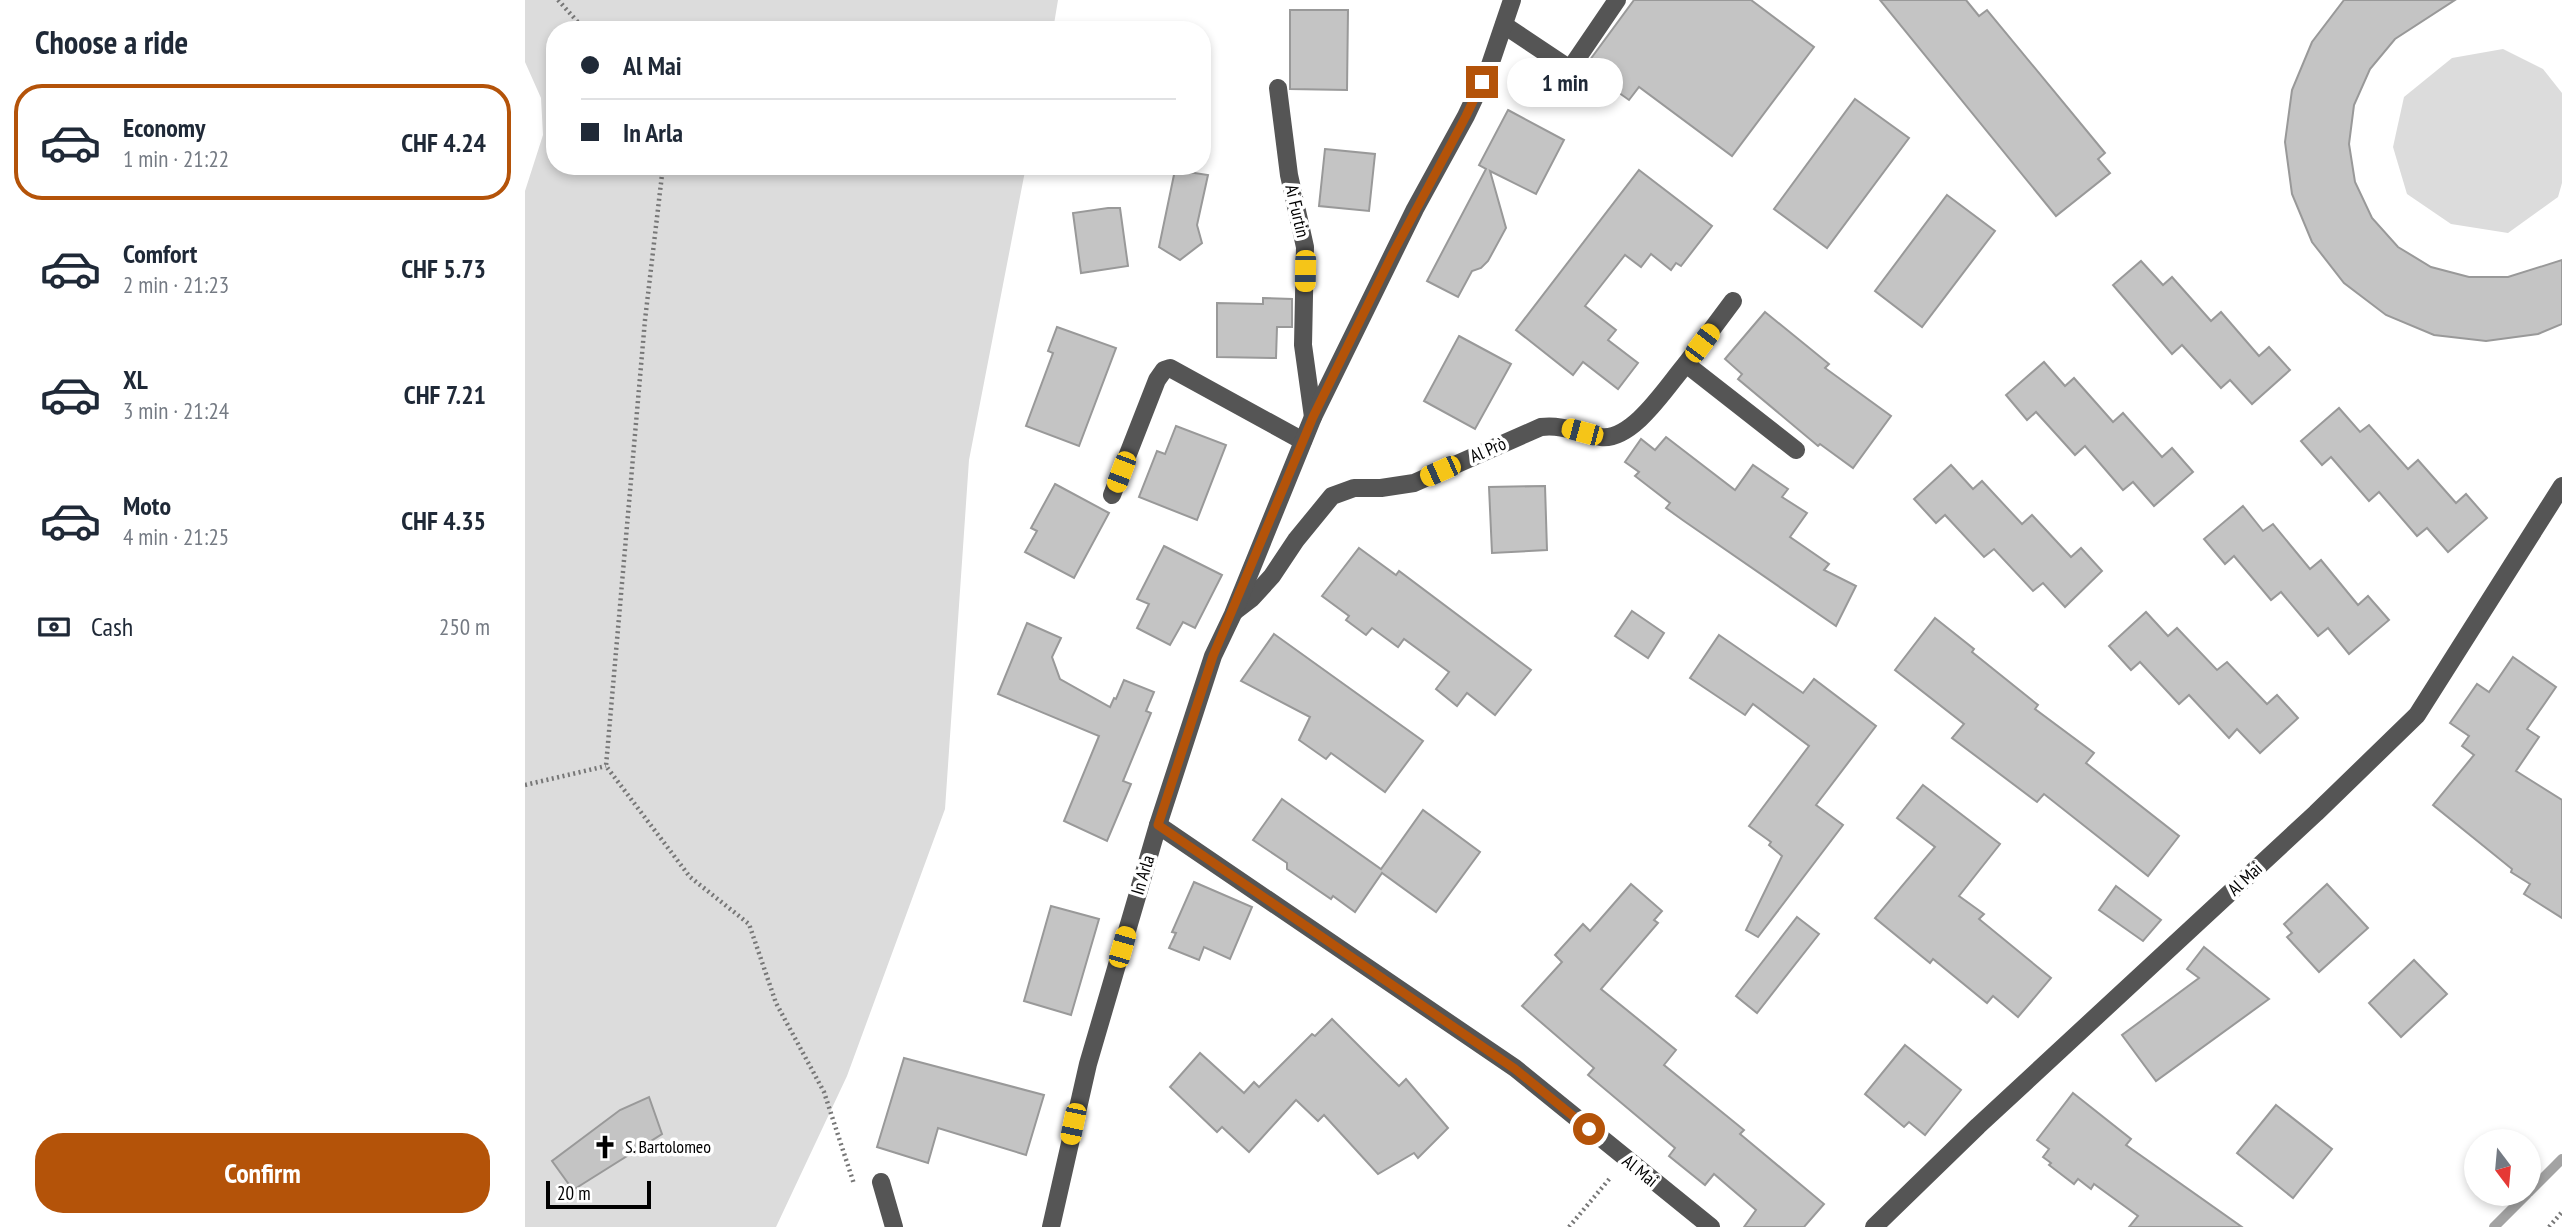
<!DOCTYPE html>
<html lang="en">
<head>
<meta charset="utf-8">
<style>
  body { margin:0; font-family:"PT Sans Narrow",sans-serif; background:#f6f6f7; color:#1f2937; height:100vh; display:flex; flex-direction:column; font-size:26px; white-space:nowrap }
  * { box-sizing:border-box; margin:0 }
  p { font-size:23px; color:#747a83 }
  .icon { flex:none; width:38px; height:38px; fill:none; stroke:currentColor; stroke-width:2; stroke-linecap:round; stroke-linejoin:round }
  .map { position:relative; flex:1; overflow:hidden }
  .sheet { display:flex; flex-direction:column; background:#fff; width:525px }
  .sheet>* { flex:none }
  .guide { position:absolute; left:21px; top:21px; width:665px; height:154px; border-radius:28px; box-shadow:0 4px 10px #0003; display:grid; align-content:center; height:154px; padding:0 35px; background:#fff }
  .needle { width:46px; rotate:164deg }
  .tools { position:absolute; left:1939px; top:1129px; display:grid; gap:14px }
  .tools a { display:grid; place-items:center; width:77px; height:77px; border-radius:50%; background:#fff; box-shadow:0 4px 10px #0003; font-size:35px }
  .scale { position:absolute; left:21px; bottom:18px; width:105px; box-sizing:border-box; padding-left:7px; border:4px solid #000; border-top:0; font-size:19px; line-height:24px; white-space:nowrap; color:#000; -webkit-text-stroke:5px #fff; paint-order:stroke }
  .end { position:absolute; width:32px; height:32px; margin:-16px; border:9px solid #b45309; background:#fff; box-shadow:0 0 0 4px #fff }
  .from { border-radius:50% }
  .bubble { position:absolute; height:49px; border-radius:24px; background:#fff; box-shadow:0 4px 10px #0003; font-size:23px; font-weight:600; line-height:49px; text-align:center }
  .car { position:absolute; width:21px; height:42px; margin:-21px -10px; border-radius:9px; box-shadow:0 0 5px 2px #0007; background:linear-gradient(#f5c518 24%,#345 0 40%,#f5c518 0 76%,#345 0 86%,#f5c518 0) }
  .guide b { display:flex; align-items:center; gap:24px; height:66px; font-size:26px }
  .guide b+b { border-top:2px solid #e0e1e3 }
  .guide i { width:18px; height:18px; background:#1f2937 }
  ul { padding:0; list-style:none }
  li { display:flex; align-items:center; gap:21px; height:116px; margin:0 14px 10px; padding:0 21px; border:4px solid transparent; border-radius:28px }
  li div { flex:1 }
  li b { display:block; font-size:26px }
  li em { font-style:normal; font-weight:600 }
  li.current { border-color:#b45309 }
  li>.icon { width:63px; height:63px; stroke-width:1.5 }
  h2 { padding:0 35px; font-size:32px; line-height:84px }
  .pay { display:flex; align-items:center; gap:18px; height:77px; padding:0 35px; font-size:26px }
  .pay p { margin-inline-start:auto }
  .cta { display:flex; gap:14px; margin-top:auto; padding:14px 35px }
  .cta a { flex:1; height:80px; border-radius:28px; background:#b45309; color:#fff; font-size:28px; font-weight:600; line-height:80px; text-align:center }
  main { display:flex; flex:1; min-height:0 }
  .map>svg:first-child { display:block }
</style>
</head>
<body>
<main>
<section class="sheet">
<h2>Choose a ride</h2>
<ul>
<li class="current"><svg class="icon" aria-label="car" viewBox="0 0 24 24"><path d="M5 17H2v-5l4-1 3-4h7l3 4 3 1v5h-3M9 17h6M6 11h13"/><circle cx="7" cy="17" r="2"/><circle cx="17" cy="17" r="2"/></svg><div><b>Economy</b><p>1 min · 21:22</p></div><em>CHF 4.24</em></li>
<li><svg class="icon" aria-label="car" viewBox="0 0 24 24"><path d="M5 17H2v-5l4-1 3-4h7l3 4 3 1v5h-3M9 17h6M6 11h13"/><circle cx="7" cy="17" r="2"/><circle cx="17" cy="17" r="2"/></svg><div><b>Comfort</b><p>2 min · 21:23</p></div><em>CHF 5.73</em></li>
<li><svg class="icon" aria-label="car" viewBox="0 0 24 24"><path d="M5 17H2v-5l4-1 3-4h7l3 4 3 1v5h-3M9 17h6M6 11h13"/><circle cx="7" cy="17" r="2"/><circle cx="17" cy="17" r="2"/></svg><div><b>XL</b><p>3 min · 21:24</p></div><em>CHF 7.21</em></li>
<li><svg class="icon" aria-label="car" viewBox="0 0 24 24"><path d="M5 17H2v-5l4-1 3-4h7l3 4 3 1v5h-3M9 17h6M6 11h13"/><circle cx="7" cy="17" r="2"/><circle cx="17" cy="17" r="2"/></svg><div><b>Moto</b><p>4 min · 21:25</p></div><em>CHF 4.35</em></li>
</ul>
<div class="pay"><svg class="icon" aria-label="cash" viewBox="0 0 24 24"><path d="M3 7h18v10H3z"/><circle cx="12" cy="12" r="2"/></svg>Cash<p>250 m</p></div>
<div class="cta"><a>Confirm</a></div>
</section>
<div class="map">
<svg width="2037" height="1227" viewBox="0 0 2037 1227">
  <rect width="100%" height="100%" fill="#fff"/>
  <g fill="#dcdcdc">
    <polygon points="0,0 533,0 528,30 30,30 30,166 501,166 444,460 420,809 322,1076 251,1227 0,1227 0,191 18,135 16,98 0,62"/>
    <polygon points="1978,49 2018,69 2037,93 2037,183 2033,197 1983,233 1926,224 1882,194 1868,147 1879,97 1927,58"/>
  </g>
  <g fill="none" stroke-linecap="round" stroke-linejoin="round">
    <g stroke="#a3a3a3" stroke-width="10">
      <polyline points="2004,1192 2037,1159"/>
      <polyline points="1969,1227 2002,1194"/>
    </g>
  </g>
  <g fill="#c4c4c4" stroke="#999" stroke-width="2">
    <polygon points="1109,0 1226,0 1289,47 1207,156 1114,87 1104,100 1059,68"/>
    <polygon points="1355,0 1441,0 1454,16 1462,10 1580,153 1573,159 1585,173 1531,216"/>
    <polygon points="1819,0 1930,0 1870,39 1845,69 1829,105 1824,144 1830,182 1847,218 1873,247 1906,267 1944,277 1983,277 2037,260 2037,324 2013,334 1961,341 1909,335 1861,315 1819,283 1787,242 1767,194 1760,142 1767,90 1787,42"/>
    <polygon points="765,10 823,10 822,90 765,89"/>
    <polygon points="1330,99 1384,138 1302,248 1249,209"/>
    <polygon points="983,110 1039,140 1011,194 965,171 981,228 963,261 956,268 947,271 933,297 902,281 961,169 954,165"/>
    <polygon points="800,149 850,154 844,211 794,206"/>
    <polygon points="650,170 683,175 672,225 677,243 655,260 634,247"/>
    <polygon points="1114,170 1187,226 1156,266 1151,263 1146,270 1126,254 1116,267 1100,255 1060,306 1091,330 1083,340 1113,363 1093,389 1058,362 1048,375 991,330"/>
    <polygon points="1422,195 1470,231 1397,327 1350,291"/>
    <polygon points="583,208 595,208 603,266 556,273 548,213"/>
    <polygon points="1616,261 1638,285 1647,277 1686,321 1696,312 1734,356 1744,347 1765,370 1727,404 1705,380 1696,388 1657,345 1647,354 1588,285"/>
    <polygon points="738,298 767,299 767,327 752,327 751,358 692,357 692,303 738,304"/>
    <polygon points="1240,312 1304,364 1300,368 1366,416 1328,468 1295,444 1293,446 1213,379 1217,374 1200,359"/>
    <polygon points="532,327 591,348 554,446 501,426 528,353 523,351"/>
    <polygon points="934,336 986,364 950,429 899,401"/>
    <polygon points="1519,362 1540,386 1549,378 1588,422 1598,413 1637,457 1647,448 1668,472 1629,506 1608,482 1598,490 1560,446 1550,455 1511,412 1502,420 1481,395"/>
    <polygon points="1814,408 1835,432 1844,425 1883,469 1893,460 1931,503 1941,494 1962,518 1923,552 1902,528 1892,536 1854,492 1844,501 1806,457 1797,465 1776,441"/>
    <polygon points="651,426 701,445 672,520 614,497 632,451 640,454"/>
    <polygon points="1141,437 1210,490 1228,465 1263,489 1257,497 1282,513 1265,537 1304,564 1299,570 1331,586 1311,626 1159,521 1141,508 1145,503 1110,476 1114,472 1100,462 1116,439 1130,450"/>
    <polygon points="1426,465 1448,489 1457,481 1497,524 1507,515 1546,557 1556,548 1577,571 1540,607 1518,583 1508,591 1469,549 1459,557 1420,515 1411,523 1389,499"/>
    <polygon points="530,484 584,513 549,578 500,552 512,531 506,528"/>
    <polygon points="1020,486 1022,550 967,553 964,487"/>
    <polygon points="1718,506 1738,531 1748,524 1785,569 1796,560 1833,605 1843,596 1864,620 1824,654 1803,628 1793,636 1756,592 1746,600 1709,556 1700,564 1679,539"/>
    <polygon points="639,546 697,575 670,628 658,622 645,645 612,628 624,604 612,599"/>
    <polygon points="834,548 871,575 874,571 1006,670 970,715 942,693 932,706 911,689 924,672 879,639 873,647 847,628 841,635 821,620 824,616 797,596"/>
    <polygon points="1107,611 1139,633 1123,658 1090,636"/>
    <polygon points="1621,612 1643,636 1652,628 1692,670 1702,662 1742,704 1752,695 1773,718 1735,753 1712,729 1704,738 1664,695 1654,704 1615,662 1606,670 1584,646"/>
    <polygon points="1410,618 1449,649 1447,652 1513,705 1510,709 1569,753 1561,763 1654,836 1623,876 1519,794 1512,802 1427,738 1439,724 1370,670"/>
    <polygon points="502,623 536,638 527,657 535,679 585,707 589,698 591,699 599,680 629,692 621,711 626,713 598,781 606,784 582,841 539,821 574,736 473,694"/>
    <polygon points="749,634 898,741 860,792 806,753 801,759 774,740 785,717 716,681"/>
    <polygon points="1194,635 1278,693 1289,679 1351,726 1291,805 1318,825 1233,937 1221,930 1257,856 1244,845 1246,842 1224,826 1284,746 1228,704 1220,715 1165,678"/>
    <polygon points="1988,657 2031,687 2002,729 2014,737 1991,771 2037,800 2037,918 1999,894 2005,884 1986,872 1987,869 1908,805 1949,755 1937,746 1944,736 1925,723 1952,684 1964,692"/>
    <polygon points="1398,785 1475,844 1434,896 1459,914 1454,919 1526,978 1493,1017 1468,996 1462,1003 1408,959 1405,963 1350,918 1410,847 1372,818"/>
    <polygon points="757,799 856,869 898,810 955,852 911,912 857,873 830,912 808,896 806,899 762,869 762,863 728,840"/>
    <polygon points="669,882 727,907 705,959 679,947 674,960 644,948 651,933 647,932"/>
    <polygon points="1106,884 1137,911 1129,920 1133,923 1076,989 1151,1050 1139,1065 1219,1130 1215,1134 1299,1204 1279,1227 1219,1227 1231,1210 1189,1174 1180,1185 1144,1156 1150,1148 1063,1075 1069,1068 997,1006 1037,962 1030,955 1058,924 1065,931"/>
    <polygon points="1802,884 1843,928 1794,972 1762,937 1767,933 1759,924"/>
    <polygon points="1591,886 1636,920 1618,941 1574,910"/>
    <polygon points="526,906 574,919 546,1015 499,1001"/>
    <polygon points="1272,917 1294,934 1232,1013 1211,996"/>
    <polygon points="1679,947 1744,999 1631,1081 1597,1035 1674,978 1662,969"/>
    <polygon points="1889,960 1922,994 1876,1037 1844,1003"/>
    <polygon points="807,1019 874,1086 881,1079 923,1128 893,1158 889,1153 853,1174 799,1115 793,1121 771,1100 724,1152 697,1127 692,1132 645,1087 675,1053 719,1093 729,1082 734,1087 787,1034 790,1036"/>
    <polygon points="1380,1045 1436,1090 1400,1135 1384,1122 1379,1127 1340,1094"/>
    <polygon points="379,1058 519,1095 501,1155 413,1128 403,1163 352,1147"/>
    <polygon points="1548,1093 1606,1139 1601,1145 1717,1227 1604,1227 1613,1216 1569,1184 1566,1189 1553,1179 1549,1184 1524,1165 1526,1163 1518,1157 1524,1149 1512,1140"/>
    <polygon points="124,1097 137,1134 48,1190 27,1161 95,1110"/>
    <polygon points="1751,1105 1807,1149 1768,1198 1712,1153"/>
  </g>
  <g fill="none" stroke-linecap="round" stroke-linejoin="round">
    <g stroke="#777" stroke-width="4.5" stroke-dasharray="2 3.5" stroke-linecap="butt">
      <polyline points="33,0 60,30"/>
      <polyline points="138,166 120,320 81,766 165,877 224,924 251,1003 299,1092 329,1184"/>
      <polyline points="0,785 81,766"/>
      <polyline points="1044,1227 1086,1177"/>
      <polyline points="2024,1227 2037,1212"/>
    </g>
    <g stroke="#555" stroke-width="18">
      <polyline points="979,25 1045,69 1092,0"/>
      <polyline points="753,88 764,175 780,247 778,345 788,417"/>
      <polyline points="1208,301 1161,364 1271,450"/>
      <polyline points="587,495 632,380 639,370 645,368 778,441"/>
      <path d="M710,611L727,598L747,576L771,540L807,496L829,488H856L889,483L1016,427C1038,424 1056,434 1076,437C1108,441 1142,386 1161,364"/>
      <polyline points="633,825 990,1068 1186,1227"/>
      <polyline points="356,1182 369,1227"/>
      <polyline points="526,1227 563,1064 633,825 688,656 708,614 788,417 890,209 941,116 965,65 987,0"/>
      <polyline points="1349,1227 1453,1126 1791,813 1892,715 2037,486"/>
    </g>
  </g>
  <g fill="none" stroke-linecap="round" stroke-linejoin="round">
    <polyline stroke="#b45309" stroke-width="9" points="957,82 941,116 868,253 788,417 688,656 633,825 990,1069 1064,1129"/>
  </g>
  <defs>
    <g id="church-bare" transform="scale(1.89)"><path d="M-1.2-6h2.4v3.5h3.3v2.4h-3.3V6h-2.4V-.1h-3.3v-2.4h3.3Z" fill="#000" stroke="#fff" stroke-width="2.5" paint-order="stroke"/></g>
  </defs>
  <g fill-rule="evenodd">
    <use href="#church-bare" x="80" y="1147"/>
  </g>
  <g text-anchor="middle" stroke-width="7" stroke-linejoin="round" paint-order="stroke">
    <g font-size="18" fill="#000" stroke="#fff">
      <text transform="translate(772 211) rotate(77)" y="6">Ai Furtin</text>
      <text transform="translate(963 450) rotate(-23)" y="6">Al Prò</text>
      <text transform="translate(618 875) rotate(-73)" y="6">In Arla</text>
      <text transform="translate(1720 879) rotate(-43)" y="6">Al Mai</text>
      <text transform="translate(1115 1171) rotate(39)" y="6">Al Mai</text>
    </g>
    <g font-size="18" fill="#000" stroke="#fff" text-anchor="start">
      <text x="100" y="1153">S. Bartolomeo</text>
    </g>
  </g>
</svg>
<div class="tools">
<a><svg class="needle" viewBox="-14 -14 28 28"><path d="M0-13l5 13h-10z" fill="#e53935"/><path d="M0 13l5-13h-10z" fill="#747a83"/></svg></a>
</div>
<div class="scale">20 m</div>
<i class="end from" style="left:1064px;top:1129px"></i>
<i class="end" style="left:957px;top:82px"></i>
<div class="bubble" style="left:982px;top:58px;width:116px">1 min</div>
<i class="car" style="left:780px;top:271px;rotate:181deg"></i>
<i class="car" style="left:1177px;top:343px;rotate:37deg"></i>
<i class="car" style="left:1057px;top:432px;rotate:285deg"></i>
<i class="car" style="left:915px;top:471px;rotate:246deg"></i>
<i class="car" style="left:596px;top:472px;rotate:201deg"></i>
<i class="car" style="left:597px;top:947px;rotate:16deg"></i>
<i class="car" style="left:548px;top:1124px;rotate:192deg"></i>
<div class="guide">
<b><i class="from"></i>Al Mai</b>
<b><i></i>In Arla</b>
</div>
</div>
</main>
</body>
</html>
